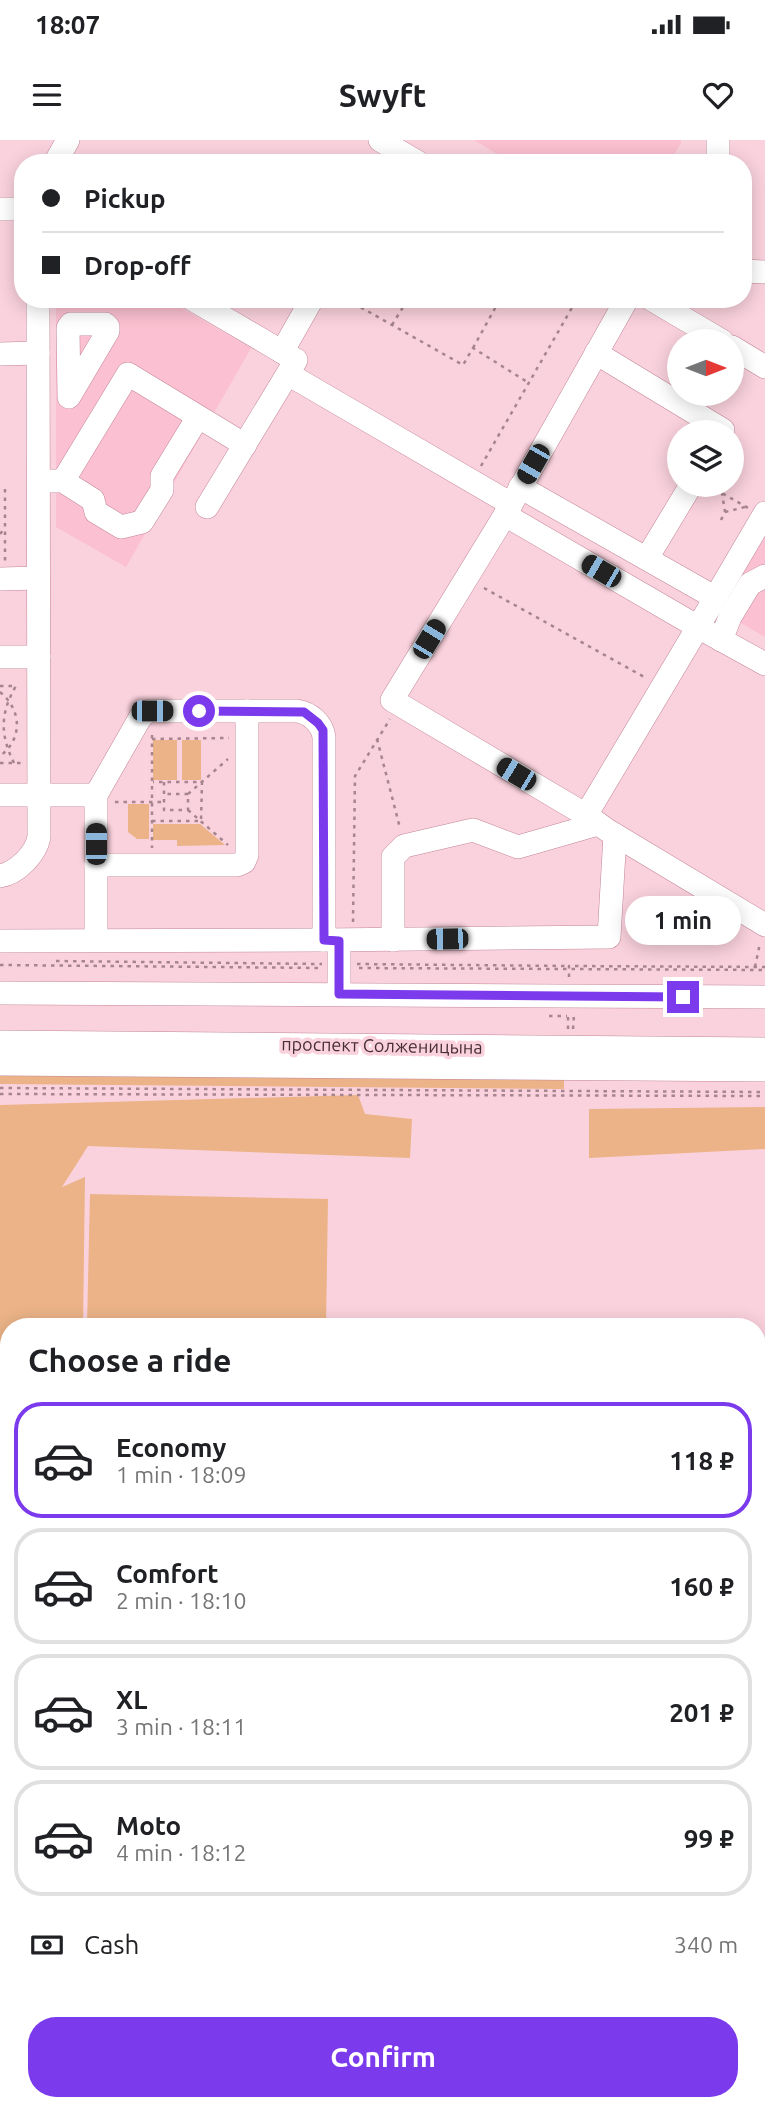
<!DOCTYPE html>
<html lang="en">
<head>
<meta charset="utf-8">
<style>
  body { margin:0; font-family:Ubuntu,sans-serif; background:#f6f6f6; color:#202124; height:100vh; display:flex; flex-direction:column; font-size:26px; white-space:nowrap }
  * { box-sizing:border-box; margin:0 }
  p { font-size:23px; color:#757577 }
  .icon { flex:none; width:38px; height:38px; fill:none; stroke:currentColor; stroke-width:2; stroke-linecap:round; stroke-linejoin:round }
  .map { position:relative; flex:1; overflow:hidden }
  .drawer { position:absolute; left:0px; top:1178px; width:766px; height:793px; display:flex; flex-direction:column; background:#fff; border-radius:28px 28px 0 0; box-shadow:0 4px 18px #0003 }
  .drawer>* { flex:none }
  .guide { position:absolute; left:14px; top:14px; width:738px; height:154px; border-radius:28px; box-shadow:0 4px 18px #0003; display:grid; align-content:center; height:154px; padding:0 28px; background:#fff }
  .needle { width:46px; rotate:90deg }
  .buttons { position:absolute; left:667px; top:189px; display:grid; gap:14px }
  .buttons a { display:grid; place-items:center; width:77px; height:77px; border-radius:50%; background:#fff; box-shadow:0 4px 18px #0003; font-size:35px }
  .end { position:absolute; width:32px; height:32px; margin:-16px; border:9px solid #7c3aed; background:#fff; box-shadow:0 0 0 4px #fff }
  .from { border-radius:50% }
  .bubble { position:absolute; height:49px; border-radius:24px; background:#fff; box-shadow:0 4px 18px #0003; font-size:23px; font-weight:700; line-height:49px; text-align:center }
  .car { position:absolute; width:21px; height:42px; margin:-21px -10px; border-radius:9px; box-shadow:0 0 5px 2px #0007; background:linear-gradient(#222 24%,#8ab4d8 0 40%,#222 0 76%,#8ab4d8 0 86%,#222 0) }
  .guide b { display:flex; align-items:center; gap:24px; height:66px; font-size:26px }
  .guide b+b { border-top:2px solid #e0e0e0 }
  .guide i { width:18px; height:18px; background:#202124 }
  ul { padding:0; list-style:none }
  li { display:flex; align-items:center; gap:21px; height:116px; margin:0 14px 10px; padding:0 14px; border:4px solid #e0e0e0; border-radius:28px }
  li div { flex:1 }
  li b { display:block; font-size:26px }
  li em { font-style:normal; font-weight:700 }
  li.selected { border-color:#7c3aed }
  li>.icon { width:63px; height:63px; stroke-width:1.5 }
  h2 { padding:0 28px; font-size:32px; line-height:84px }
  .pay { display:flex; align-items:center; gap:18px; height:77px; padding:0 28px; font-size:26px }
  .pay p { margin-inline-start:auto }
  .action { display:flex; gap:14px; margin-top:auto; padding:14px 28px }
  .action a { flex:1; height:80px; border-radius:28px; background:#7c3aed; color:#fff; font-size:28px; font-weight:700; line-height:80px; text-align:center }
  .status { display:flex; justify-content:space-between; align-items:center; height:49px; padding:0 35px; background:#fff; direction:ltr }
  .status svg { height:19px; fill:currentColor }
  header { display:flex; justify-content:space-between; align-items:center; height:91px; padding:0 28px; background:#fff; font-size:32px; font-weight:700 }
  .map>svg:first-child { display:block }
</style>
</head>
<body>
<div class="status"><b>18:07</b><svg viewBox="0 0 49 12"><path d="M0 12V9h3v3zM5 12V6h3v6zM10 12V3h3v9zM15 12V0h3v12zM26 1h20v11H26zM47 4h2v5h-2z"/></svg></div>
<header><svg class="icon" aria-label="menu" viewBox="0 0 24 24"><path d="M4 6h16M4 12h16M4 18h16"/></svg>Swyft<svg class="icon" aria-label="heart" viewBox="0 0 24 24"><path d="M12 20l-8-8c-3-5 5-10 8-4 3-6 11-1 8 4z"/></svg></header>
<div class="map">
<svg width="765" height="1970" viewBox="0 0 765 1970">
  <rect width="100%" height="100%" fill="#fad2dd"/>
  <g fill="#fbc0d1">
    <polygon points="474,0 681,0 681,3 669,23 512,23"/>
    <polygon points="56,159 166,159 251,208 126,427 56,387"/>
    <polygon points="765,390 765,497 717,469"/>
    <polygon points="758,1779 765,1779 765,1970 541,1970 547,1962 758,1962"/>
    <polygon points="180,1962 430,1962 430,1967 423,1970 180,1970"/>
  </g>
  <g fill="#ebb387">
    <rect x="153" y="600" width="24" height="40"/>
    <rect x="182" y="600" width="19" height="40"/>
    <polygon points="128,664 149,664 149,699 137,699 128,692"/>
    <polygon points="153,684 200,684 225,705 177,706 177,700 153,700"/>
    <polygon points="0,933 564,937 564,949 0,944"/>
    <polygon points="358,955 365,974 412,979 410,1018 88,1006 62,1047 85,1037 83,1186 9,1186 9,1328 0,1327 0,965"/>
    <polygon points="765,967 765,1009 589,1018 589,969"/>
    <polygon points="90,1054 328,1059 326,1186 87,1186"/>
    <polygon points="0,1816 9,1816 8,1858 0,1858"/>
    <polygon points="758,1850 765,1859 765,1927 758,1937 760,1891 758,1877"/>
    <rect x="0" y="1887" width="8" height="67"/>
    <polygon points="582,1962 706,1962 698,1970 573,1970"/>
  </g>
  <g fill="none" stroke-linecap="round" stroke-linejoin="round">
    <g stroke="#c28597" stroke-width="24">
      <g id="minor">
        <polyline points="380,0 419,23"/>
        <polyline points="55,23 68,0"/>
        <polyline points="718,23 718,0"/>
        <polyline points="0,69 23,69"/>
        <polyline points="744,131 765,132"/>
        <polyline points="192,159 296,220 207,367"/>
        <polyline points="627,159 505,375 392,560 586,675 607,690 765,785"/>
        <polyline points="651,159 722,201"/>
        <polygon points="71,184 105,184 108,187 108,191 69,257 68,188"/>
        <polyline points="732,207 765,227"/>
        <polyline points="282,212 312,159"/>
        <polyline points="596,213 723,290 722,292"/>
        <polyline points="0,214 38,213"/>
        <polyline points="288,234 511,364"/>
        <polyline points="48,341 63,341 93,360 96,372 121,387 142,382 162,350 162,336 198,277"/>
        <polyline points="63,341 128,234 245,305"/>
        <polyline points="520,347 714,457"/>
        <polyline points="765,373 698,487 765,524"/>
        <polyline points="505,375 698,487 586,675"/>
        <polyline points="647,418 691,345"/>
        <polyline points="0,439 38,438"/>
        <polyline points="721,500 730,477 750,444 765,436"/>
        <polyline points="0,517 39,517"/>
        <polyline points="0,655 96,655"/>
        <polyline points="96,725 237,725 244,722 247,715 247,571"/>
        <path d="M0,736C17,733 36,714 39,697L38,159"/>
        <path d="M96,800V655L140,578L145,573L150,571H297C310,573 322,583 324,597V800L609,797L615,695"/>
        <polyline points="393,800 393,717 404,706 473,690 518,707 598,684"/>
        <polyline points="0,801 324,800"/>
        <polyline points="339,801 339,854"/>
        <polyline points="0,853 765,857"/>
        <polyline points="0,902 765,909"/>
        <polyline points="0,924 765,930"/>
        <polyline points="0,1363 9,1363"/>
        <polyline points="758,1368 765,1368"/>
        <polyline points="0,1416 9,1416"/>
        <polyline points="0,1503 9,1503"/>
        <polyline points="758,1627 765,1627"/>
        <polyline points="0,1783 9,1783"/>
        <polyline points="102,1970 102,1962"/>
      </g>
    </g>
    <g stroke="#a6858e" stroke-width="2.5" stroke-dasharray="3.5 5" stroke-linecap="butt">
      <polyline points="346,159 463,225 473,208 529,243"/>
      <polyline points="392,185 408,159"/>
      <polyline points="473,208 499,161 497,159"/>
      <polyline points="481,326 577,159"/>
      <polyline points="708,345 748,368"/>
      <polyline points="5,349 5,421"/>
      <polyline points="725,372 745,367"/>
      <polyline points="721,380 725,372 722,353"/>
      <polyline points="0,394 5,388"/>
      <polyline points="484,448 646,538"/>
      <polyline points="0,546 14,546"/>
      <path d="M0,552C22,570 23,599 0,616"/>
      <polyline points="152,595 152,708"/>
      <polyline points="152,599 229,598"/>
      <polyline points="377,599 400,688"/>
      <polyline points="0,623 21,623"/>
      <path d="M14,623C0,595 0,573 16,546"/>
      <polyline points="164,642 164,670 188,670 188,654 164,654"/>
      <polyline points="188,654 228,619"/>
      <polyline points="115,662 164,662"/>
      <polyline points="188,670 228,705"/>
      <polyline points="152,681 201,681 202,642 153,642"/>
      <polyline points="353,782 355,636 390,579"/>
      <polyline points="56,821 322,824"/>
      <polyline points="357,824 569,826"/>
      <polyline points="0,825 321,828"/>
      <polyline points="755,827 760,803"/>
      <polyline points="359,828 765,830"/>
      <polyline points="569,837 569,826 765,827"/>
      <polyline points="549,876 567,876"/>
      <polyline points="568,889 568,875"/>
      <polyline points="573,889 574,874"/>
      <polyline points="0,948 765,952"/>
      <polyline points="0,954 765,956"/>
      <polyline points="0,1717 9,1717"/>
      <polyline points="15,1970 15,1962"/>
    </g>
    <use href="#minor" stroke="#fff" stroke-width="23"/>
  </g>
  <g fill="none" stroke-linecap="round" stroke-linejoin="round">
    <polyline stroke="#7c3aed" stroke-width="9" points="199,571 304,572 318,583 323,590 324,800 339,801 339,854 683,857"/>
  </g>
  <g text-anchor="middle" stroke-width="7" stroke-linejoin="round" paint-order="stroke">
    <g font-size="18" fill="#482e36" stroke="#fad2dd">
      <text transform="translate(382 906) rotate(1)" y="6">проспект Солженицына</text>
    </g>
  </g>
</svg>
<div class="buttons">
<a><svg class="needle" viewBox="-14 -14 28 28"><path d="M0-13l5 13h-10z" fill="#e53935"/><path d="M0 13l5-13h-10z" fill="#757577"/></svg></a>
<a><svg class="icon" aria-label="layers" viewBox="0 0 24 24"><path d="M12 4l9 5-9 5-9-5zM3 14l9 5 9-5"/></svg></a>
</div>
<i class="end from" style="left:199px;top:571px"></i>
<i class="end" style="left:683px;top:857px"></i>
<div class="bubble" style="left:625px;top:756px;width:116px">1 min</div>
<i class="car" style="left:533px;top:324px;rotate:210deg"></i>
<i class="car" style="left:601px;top:431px;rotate:300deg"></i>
<i class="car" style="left:429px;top:499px;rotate:31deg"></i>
<i class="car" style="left:152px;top:571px;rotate:90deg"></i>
<i class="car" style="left:516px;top:634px;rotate:301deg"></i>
<i class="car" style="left:96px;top:704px;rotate:0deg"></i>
<i class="car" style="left:447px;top:799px;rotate:269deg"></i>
<div class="guide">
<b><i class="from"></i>Pickup</b>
<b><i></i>Drop-off</b>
</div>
<section class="drawer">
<h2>Choose a ride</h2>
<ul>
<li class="selected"><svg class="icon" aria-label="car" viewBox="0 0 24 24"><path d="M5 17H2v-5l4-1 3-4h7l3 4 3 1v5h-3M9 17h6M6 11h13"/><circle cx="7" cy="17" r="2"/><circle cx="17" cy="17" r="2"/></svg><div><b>Economy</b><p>1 min · 18:09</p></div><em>118 ₽</em></li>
<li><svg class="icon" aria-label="car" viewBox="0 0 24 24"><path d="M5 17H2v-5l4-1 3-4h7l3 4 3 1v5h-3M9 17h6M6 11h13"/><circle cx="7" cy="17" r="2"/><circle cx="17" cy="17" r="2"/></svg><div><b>Comfort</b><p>2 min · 18:10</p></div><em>160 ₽</em></li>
<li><svg class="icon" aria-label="car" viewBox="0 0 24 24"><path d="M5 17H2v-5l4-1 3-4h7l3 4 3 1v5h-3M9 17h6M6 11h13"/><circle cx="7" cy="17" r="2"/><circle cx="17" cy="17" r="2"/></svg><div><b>XL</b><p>3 min · 18:11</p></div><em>201 ₽</em></li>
<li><svg class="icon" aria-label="car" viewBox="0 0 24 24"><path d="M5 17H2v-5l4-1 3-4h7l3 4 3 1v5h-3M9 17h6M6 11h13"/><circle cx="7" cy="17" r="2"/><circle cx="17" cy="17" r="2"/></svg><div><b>Moto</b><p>4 min · 18:12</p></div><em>99 ₽</em></li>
</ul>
<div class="pay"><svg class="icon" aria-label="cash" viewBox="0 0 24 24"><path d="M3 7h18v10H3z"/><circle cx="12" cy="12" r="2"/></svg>Cash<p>340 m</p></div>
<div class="action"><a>Confirm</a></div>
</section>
</div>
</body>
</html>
